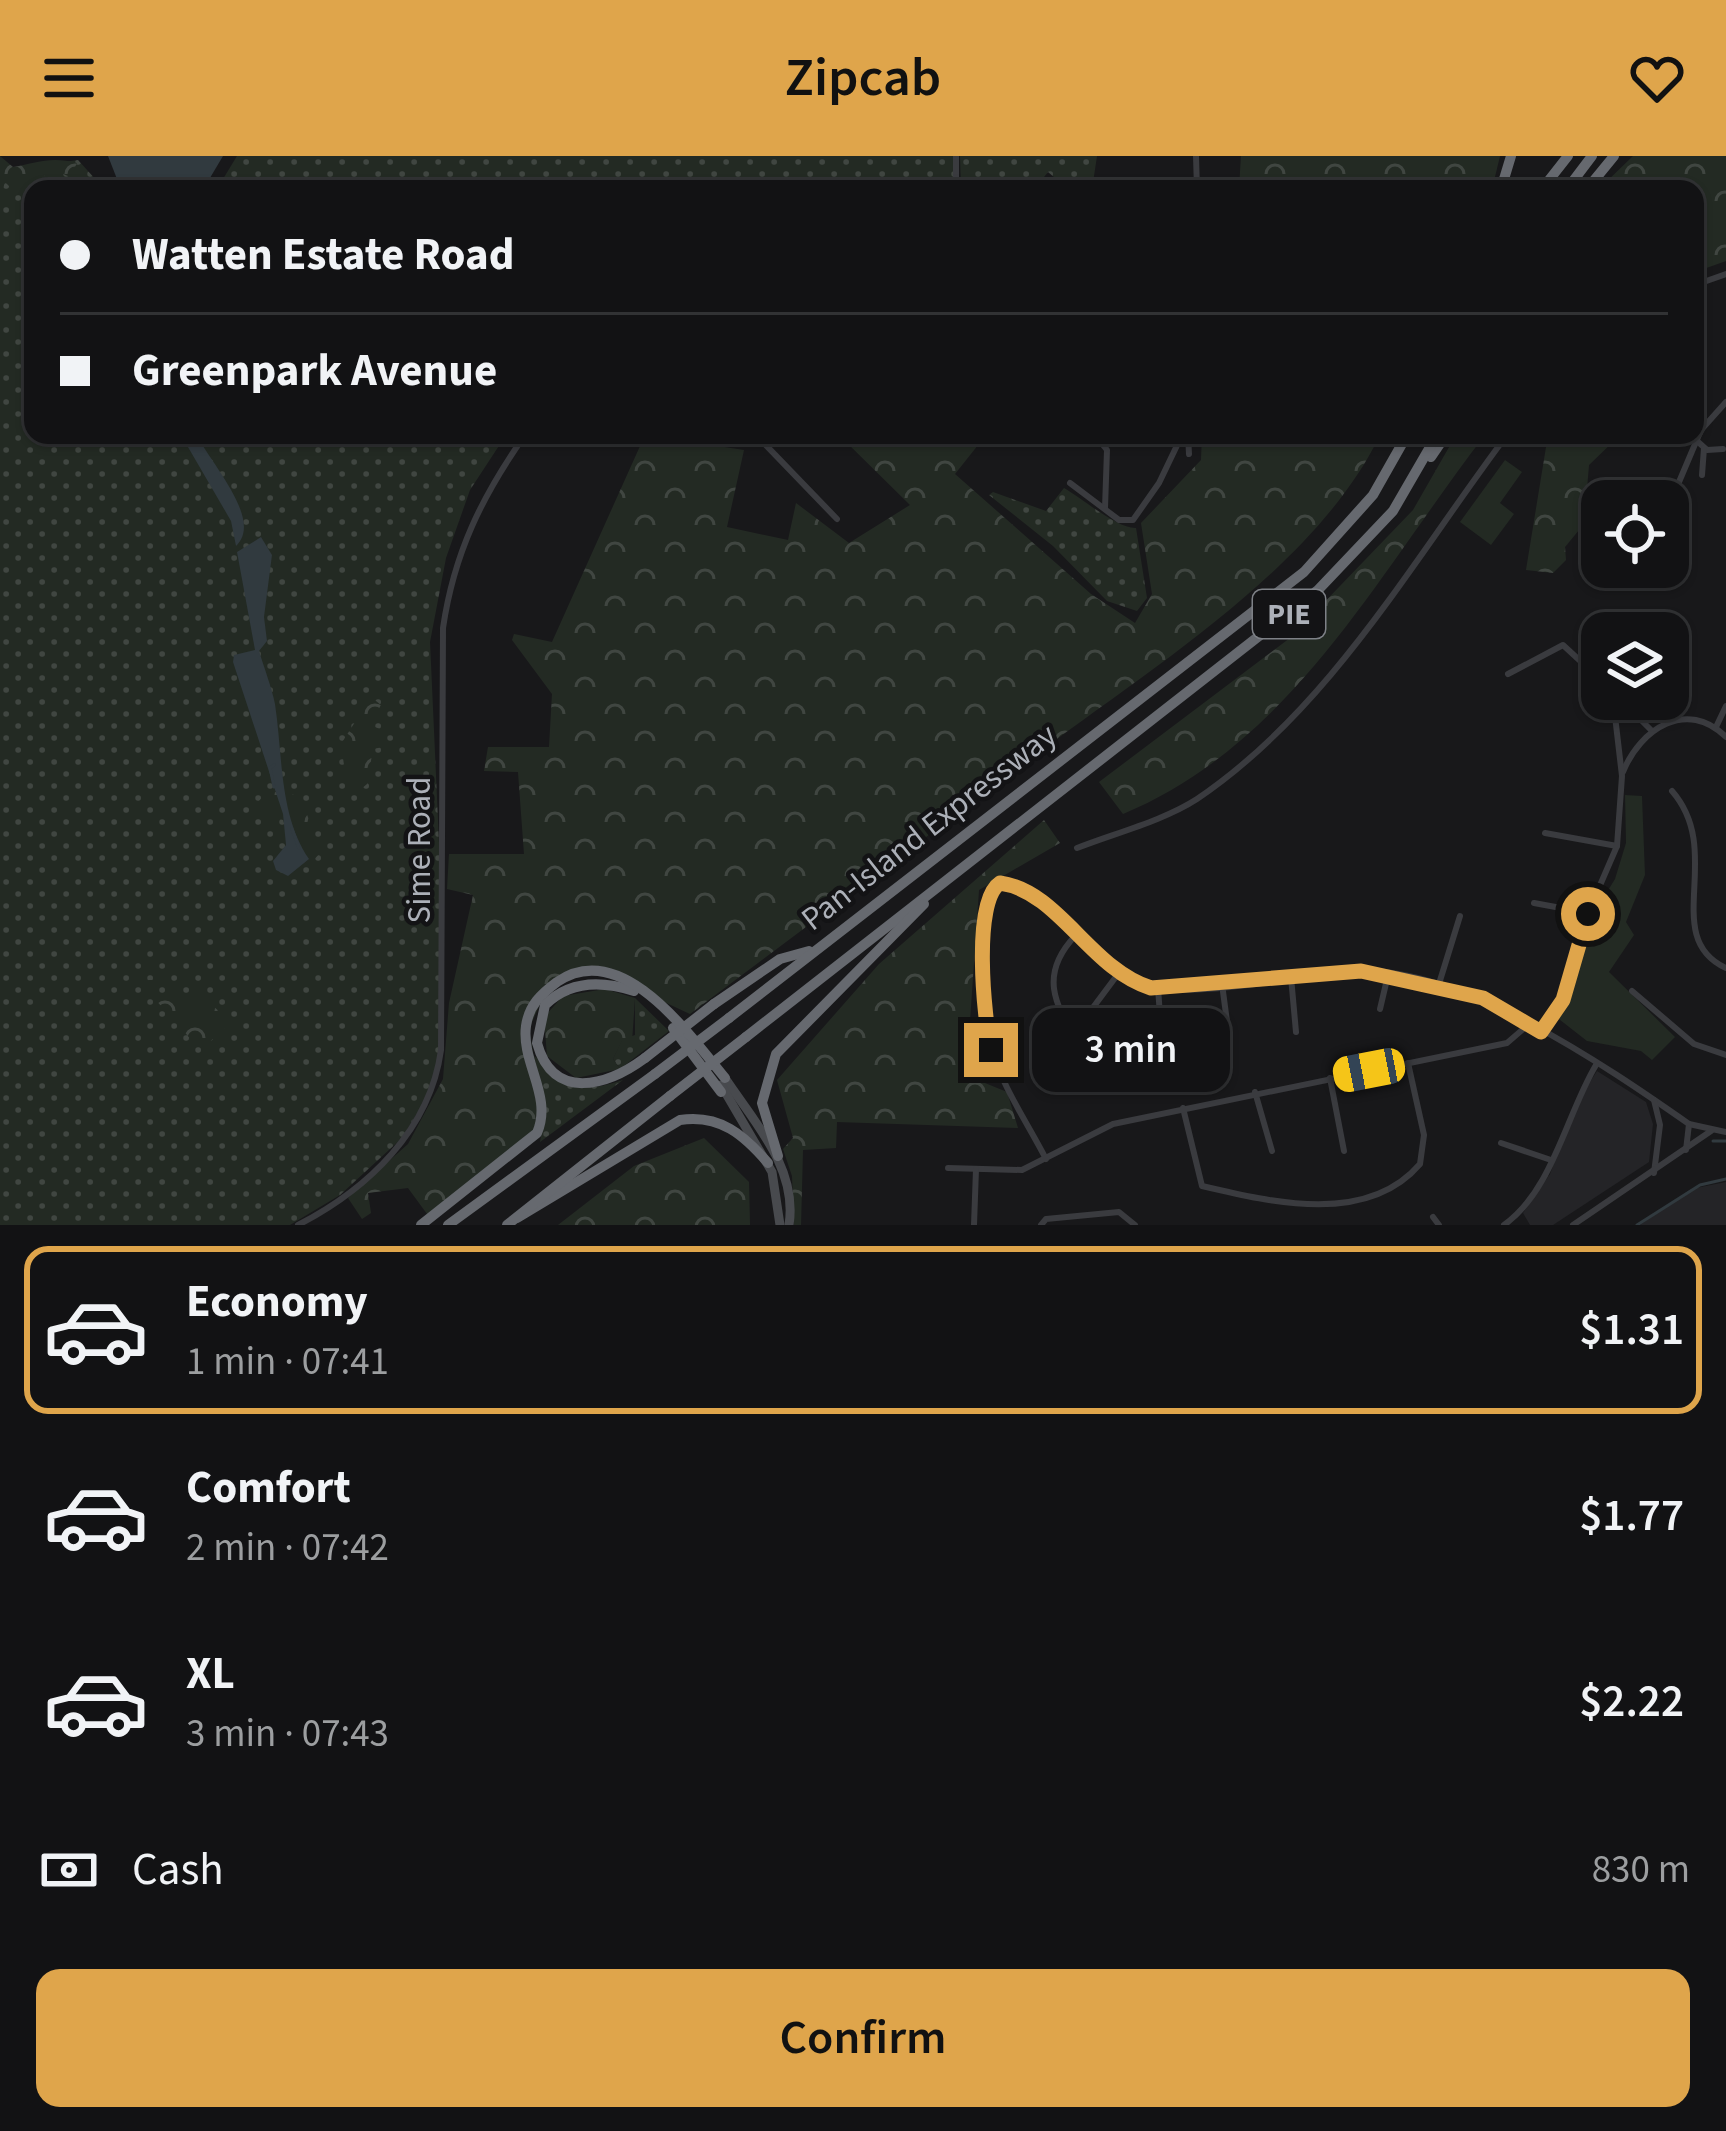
<!DOCTYPE html>
<html lang="en">
<head>
<meta charset="utf-8">
<style>
  body { margin:0; font-family:"Source Sans 3",sans-serif; background:#1b1b1d; color:#f1f3f6; height:100vh; display:flex; flex-direction:column; font-size:45px; white-space:nowrap }
  * { box-sizing:border-box; margin:0 }
  p { font-size:39px; color:#9c9ea0 }
  .icon { flex:none; width:66px; height:66px; fill:none; stroke:currentColor; stroke-width:2; stroke-linecap:round; stroke-linejoin:round }
  .map { position:relative; height:1069px; overflow:hidden }
  .side { display:flex; flex-direction:column; background:#121214; flex:1 }
  .side>* { flex:none }
  .hud { position:absolute; left:24px; top:24px; width:1680px; height:264px; border-radius:24px; box-shadow:0 3px 9px #0004,0 0 0 3px #313234; display:grid; align-content:center; height:264px; padding:0 36px; background:#121214 }
  .tools { position:absolute; left:1581px; top:324px; display:grid; gap:24px }
  .tools a { display:grid; place-items:center; width:108px; height:108px; border-radius:24px; background:#121214; box-shadow:0 3px 9px #0004,0 0 0 3px #313234; font-size:60px }
  .end { position:absolute; width:54px; height:54px; margin:-27px; border:15px solid #dfa54b; background:#111; box-shadow:0 0 0 6px #111 }
  .from { border-radius:50% }
  .bubble { position:absolute; height:84px; border-radius:24px; background:#121214; box-shadow:0 3px 9px #0004,0 0 0 3px #313234; font-size:39px; font-weight:600; line-height:84px; text-align:center }
  .car { position:absolute; width:36px; height:72px; margin:-36px -18px; border-radius:15px; box-shadow:0 0 9px 3px #0007; background:linear-gradient(#f5c518 24%,#345 0 40%,#f5c518 0 76%,#345 0 86%,#f5c518 0) }
  .hud b { display:flex; align-items:center; gap:42px; height:114px; font-size:45px }
  .hud b+b { border-top:3px solid #313234 }
  .hud i { width:30px; height:30px; background:#f1f3f6 }
  ul { padding:21px 0 0; list-style:none }
  li { display:flex; align-items:center; gap:36px; height:168px; margin:0 24px 18px; padding:0 12px; border:6px solid transparent; border-radius:24px }
  li div { flex:1 }
  li b { display:block; font-size:45px }
  li em { font-style:normal; font-weight:600 }
  li.selected { border-color:#dfa54b }
  li>.icon { width:108px; height:108px; stroke-width:1.5 }
  .pay { display:flex; align-items:center; gap:30px; height:132px; padding:0 36px; font-size:45px }
  .pay p { margin-inline-start:auto }
  .cta { display:flex; gap:24px; margin-top:auto; padding:24px 36px }
  .cta a { flex:1; height:138px; border-radius:24px; background:#dfa54b; color:#111; font-size:48px; font-weight:600; line-height:138px; text-align:center }
  header { display:flex; justify-content:space-between; align-items:center; height:156px; padding:0 36px; background:#dfa54b; color:#111; font-size:54px; font-weight:600 }
  .map>svg:first-child { display:block }
</style>
</head>
<body>
<header><svg class="icon" aria-label="menu" viewBox="0 0 24 24"><path d="M4 6h16M4 12h16M4 18h16"/></svg>Zipcab<svg class="icon" aria-label="heart" viewBox="0 0 24 24"><path d="M12 20l-8-8c-3-5 5-10 8-4 3-6 11-1 8 4z"/></svg></header>
<div class="map">
<svg width="1726" height="1069" viewBox="0 0 1726 1069">
  <defs>
    <pattern id="grass-dots" width="8" height="8" patternUnits="userSpaceOnUse" patternTransform="scale(3)"><rect width="8" height="8" fill="#232a23"/><path d="M2 2h.1M6 6h.1" fill="none" stroke="#404641" stroke-width="1.8" stroke-linecap="round"/></pattern>
    <pattern id="forest-crowns" width="20" height="18" patternUnits="userSpaceOnUse" patternTransform="scale(3)"><rect width="20" height="18" fill="#232a23"/><path d="M2 6a3 3 0 1 1 6 0M12 15a3 3 0 1 1 6 0" fill="none" stroke="#404641"/></pattern>
  </defs>
  <rect width="100%" height="100%" fill="#18181a"/>
  <g fill="#242427">
    <polygon points="1597,915 1646,946 1653,968 1649,1006 1553,1069 1530,1069 1523,1057 1550,1018 1576,948"/>
    <polygon points="1726,1026 1726,1069 1640,1069 1691,1033"/>
  </g>
  <g fill="url(#grass-dots)">
    <polygon points="237,0 956,0 955,33 217,33"/>
    <polygon points="960,0 1097,0 1092,33 1068,33 1048,16 1040,26 1042,33 961,33"/>
    <polygon points="78,4 97,25 151,33 33,33 33,279 506,279 470,334 446,402 430,486 440,709 439,905 430,936 402,982 340,1039 290,1069 0,1069 0,15"/>
    <path d="M1064,332C1083,343 1118,373 1136,372L1147,442L1137,455L1107,445L1053,390L989,339L993,336L1046,355Z"/>
    <polygon points="635,842 669,875 620,913 613,903 622,884 635,879"/>
    <path d="M534,900C576,923 567,942 623,924L540,986L546,949Z"/>
  </g>
  <g fill="url(#forest-crowns)">
    <path d="M0,0L13,11C37,7 50,0 77,7L70,21L50,12L39,28L18,39L5,26L0,43Z"/>
    <polygon points="1241,0 1500,0 1492,33 1239,33"/>
    <polygon points="1633,0 1726,0 1726,105 1695,116 1695,33 1599,33"/>
    <path d="M645,279L744,294L727,371L788,384L796,347L849,387L910,349L839,279H986L955,318L1091,438L1135,467L1152,438L1141,367L1201,304L1202,279H1380C1318,408 1155,510 1042,594C925,682 807,770 690,858L600,816L570,820L544,839L529,873L545,965L430,1062L408,1032L368,1037L371,1057L362,1063L348,1042L408,988L443,923L449,847L473,739L447,733L449,698H524L518,616L484,615L488,591H549L552,538L512,484L514,478L552,486Z"/>
    <path d="M1456,279H1485C1378,417 1293,587 1123,658L1099,626L1290,482L1413,354Z"/>
    <polygon points="1548,279 1620,279 1589,309 1584,368 1565,391 1566,404 1553,417 1526,414"/>
    <polygon points="371,541 381,549 369,569 386,575 383,591 373,593 367,628 360,634 345,616 341,588"/>
    <polygon points="282,615 283,637 300,640 321,696 309,709 295,700 283,664 252,653 266,637 277,636 272,617"/>
    <polygon points="1044,664 1060,687 979,734 968,894 980,925 1007,936 1018,972 837,966 836,992 803,994 801,1069 794,1069 792,1020 783,993 793,982 777,924 879,808"/>
    <polygon points="153,824 157,838 177,835 184,845 202,841 226,861 225,872 204,891 196,889 153,841 148,824"/>
    <polygon points="605,833 635,842 632,886 622,885 613,903 620,913 576,922 547,900 544,861 563,840"/>
    <polygon points="704,982 749,1026 750,1069 558,1069 634,1010"/>
  </g>
  <g fill="#232a23">
    <polygon points="1505,304 1522,316 1500,347 1514,358 1491,389 1460,366"/>
    <polygon points="1625,639 1642,640 1645,719 1626,766 1634,779 1609,816 1675,881 1652,904 1641,895 1587,885 1555,860 1594,757 1615,723 1626,687"/>
  </g>
  <g fill="#313a3f">
    <polygon points="108,0 223,0 204,32 117,23"/>
    <path d="M181,279H197C210,307 264,364 236,390L231,365Z"/>
    <path d="M261,381L272,399L264,461L267,485L259,495C264,511 272,533 275,548C283,601 279,659 309,703L288,720L276,714L273,705L286,689L283,658L233,506L234,499L255,494L237,396Z"/>
  </g>
  <g fill="none" stroke-linecap="round" stroke-linejoin="round">
    <g stroke="#313a3f" stroke-width="3">
      <polyline points="274,631 270,612 274,609"/>
      <polyline points="292,673 299,692"/>
      <polyline points="1713,985 1726,985"/>
      <polyline points="1637,1069 1700,1029 1726,1023"/>
    </g>
    <g stroke="#3a3b3f" stroke-width="6">
      <polyline points="1196,0 1197,33"/>
      <polyline points="956,33 956,0"/>
      <polyline points="1695,129 1726,118"/>
      <polyline points="703,279 748,286 766,279"/>
      <polyline points="1095,279 1107,294 1105,352"/>
      <polyline points="1188,279 1189,298"/>
      <polyline points="760,283 837,363"/>
      <polyline points="1696,284 1707,294 1723,293"/>
      <polyline points="1702,319 1704,292"/>
      <polyline points="1070,327 1119,364 1133,364 1159,327 1182,279"/>
      <polyline points="1647,334 1678,327"/>
      <polyline points="1668,352 1701,274 1726,246"/>
      <polyline points="1610,421 1621,411"/>
      <polyline points="1508,518 1563,489 1602,525"/>
      <polyline points="1620,543 1651,574"/>
      <polyline points="1716,571 1726,550"/>
      <path d="M1623,616C1640,573 1687,542 1726,581"/>
      <path d="M1672,635C1726,697 1659,781 1726,812"/>
      <polyline points="1545,677 1617,690"/>
      <path d="M1077,692C1115,677 1163,665 1197,643C1329,554 1413,404 1507,279"/>
      <polyline points="1534,747 1588,757"/>
      <path d="M1075,780C1029,829 1068,863 1091,911"/>
      <polyline points="1291,821 1296,876"/>
      <polyline points="1222,828 1230,888"/>
      <polyline points="1438,831 1460,760"/>
      <polyline points="1158,832 1163,900"/>
      <polyline points="1632,835 1694,888 1726,899"/>
      <polyline points="1380,853 1388,819"/>
      <polyline points="1541,876 1559,853 1588,757 1617,690 1622,620 1613,543"/>
      <polyline points="1074,877 1118,818"/>
      <polyline points="1330,922 1344,995"/>
      <polyline points="1255,936 1272,995"/>
      <path d="M1183,952L1202,1030C1274,1047 1368,1069 1420,1008L1424,979L1408,907"/>
      <polyline points="1501,987 1551,1004"/>
      <polyline points="1686,994 1689,968"/>
      <path d="M1046,1003C1028,968 1002,930 991,892C982,863 974,743 1001,727C1062,734 1086,815 1146,830C1194,843 1300,819 1354,815C1458,808 1606,910 1689,968L1726,976"/>
      <polyline points="948,1012 1022,1014 1113,968 1507,887 1529,868"/>
      <polyline points="1654,1017 1660,969 1654,944"/>
      <polyline points="1433,1061 1439,1069"/>
      <path d="M298,1069C368,1033 430,974 441,894L443,472C454,397 482,340 525,279"/>
      <polyline points="974,1069 976,1013"/>
      <polyline points="1041,1069 1046,1063 1119,1056 1135,1069"/>
      <path d="M1504,1069C1553,1034 1566,959 1596,909"/>
      <polyline points="1573,1069 1711,975"/>
    </g>
    <g stroke="#484a4e" stroke-width="9">
      <path d="M725,922C754,966 798,1012 789,1069"/>
      <polyline points="721,929 772,1016 780,1069"/>
    </g>
    <g stroke="#66696f" stroke-width="10">
      <polyline points="1501,33 1511,0"/>
      <polyline points="1542,33 1568,0"/>
      <polyline points="1567,33 1592,0"/>
      <polyline points="1587,33 1614,0"/>
      <polyline points="1431,301 1446,279"/>
      <path d="M634,835C603,825 570,824 545,849L537,887C553,946 607,930 645,902"/>
      <polyline points="714,848 780,803 809,795"/>
      <polyline points="729,862 1304,416 1373,339 1407,279"/>
      <polyline points="673,872 721,936"/>
      <polyline points="746,881 1318,434 1393,355 1437,279"/>
      <polyline points="778,1000 762,947 776,898 924,748"/>
      <path d="M517,1062L680,964C720,958 744,979 768,1007"/>
      <path d="M421,1069L537,977C553,940 521,907 526,870C529,849 541,838 557,826C622,781 690,880 725,922"/>
      <polyline points="448,1069 655,918"/>
      <polyline points="507,1069 670,940"/>
    </g>
    <g stroke="#66696f" stroke-width="10">
      <polyline points="645,902 714,848"/>
      <polyline points="655,918 729,862"/>
      <polyline points="670,940 746,881"/>
    </g>
  </g>
  <g fill="none" stroke-linecap="round" stroke-linejoin="round">
    <path stroke="#dfa54b" stroke-width="15" d="M991,894C984,861 972,745 1000,727C1059,735 1090,813 1151,832L1361,815L1483,842L1541,876L1563,844L1588,758"/>
  </g>
  <g text-anchor="middle" stroke-width="9" stroke-linejoin="round" paint-order="stroke">
    <rect fill="#131315" stroke="#7e8187" stroke-width="3" x="1253" y="434" width="72" height="48" rx="9"/>
    <g font-size="30" font-weight="bold" fill="#acb0b8">
      <text x="1289" y="468">PIE</text>
    </g>
    <g font-size="33" fill="#acb0b8" stroke="#131315">
      <text transform="translate(928 670) rotate(-38)" y="12">Pan-Island Expressway</text>
      <text transform="translate(418 694) rotate(-90)" y="12">Sime Road</text>
    </g>
  </g>
</svg>
<div class="tools">
<a><svg class="icon" aria-label="locate" viewBox="0 0 24 24"><circle cx="12" cy="12" r="6"/><path d="M12 2v4M12 18v4M2 12h4M18 12h4"/></svg></a>
<a><svg class="icon" aria-label="layers" viewBox="0 0 24 24"><path d="M12 4l9 5-9 5-9-5zM3 14l9 5 9-5"/></svg></a>
</div>
<i class="end from" style="left:1588px;top:758px"></i>
<i class="end" style="left:991px;top:894px"></i>
<div class="bubble" style="left:1032px;top:852px;width:198px">3 min</div>
<i class="car" style="left:1369px;top:914px;rotate:259deg"></i>
<div class="hud">
<b><i class="from"></i>Watten Estate Road</b>
<b><i></i>Greenpark Avenue</b>
</div>
</div>
<section class="side">
<ul>
<li class="selected"><svg class="icon" aria-label="car" viewBox="0 0 24 24"><path d="M5 17H2v-5l4-1 3-4h7l3 4 3 1v5h-3M9 17h6M6 11h13"/><circle cx="7" cy="17" r="2"/><circle cx="17" cy="17" r="2"/></svg><div><b>Economy</b><p>1 min · 07:41</p></div><em>$1.31</em></li>
<li><svg class="icon" aria-label="car" viewBox="0 0 24 24"><path d="M5 17H2v-5l4-1 3-4h7l3 4 3 1v5h-3M9 17h6M6 11h13"/><circle cx="7" cy="17" r="2"/><circle cx="17" cy="17" r="2"/></svg><div><b>Comfort</b><p>2 min · 07:42</p></div><em>$1.77</em></li>
<li><svg class="icon" aria-label="car" viewBox="0 0 24 24"><path d="M5 17H2v-5l4-1 3-4h7l3 4 3 1v5h-3M9 17h6M6 11h13"/><circle cx="7" cy="17" r="2"/><circle cx="17" cy="17" r="2"/></svg><div><b>XL</b><p>3 min · 07:43</p></div><em>$2.22</em></li>
</ul>
<div class="pay"><svg class="icon" aria-label="cash" viewBox="0 0 24 24"><path d="M3 7h18v10H3z"/><circle cx="12" cy="12" r="2"/></svg>Cash<p>830 m</p></div>
<div class="cta"><a>Confirm</a></div>
</section>
</body>
</html>
